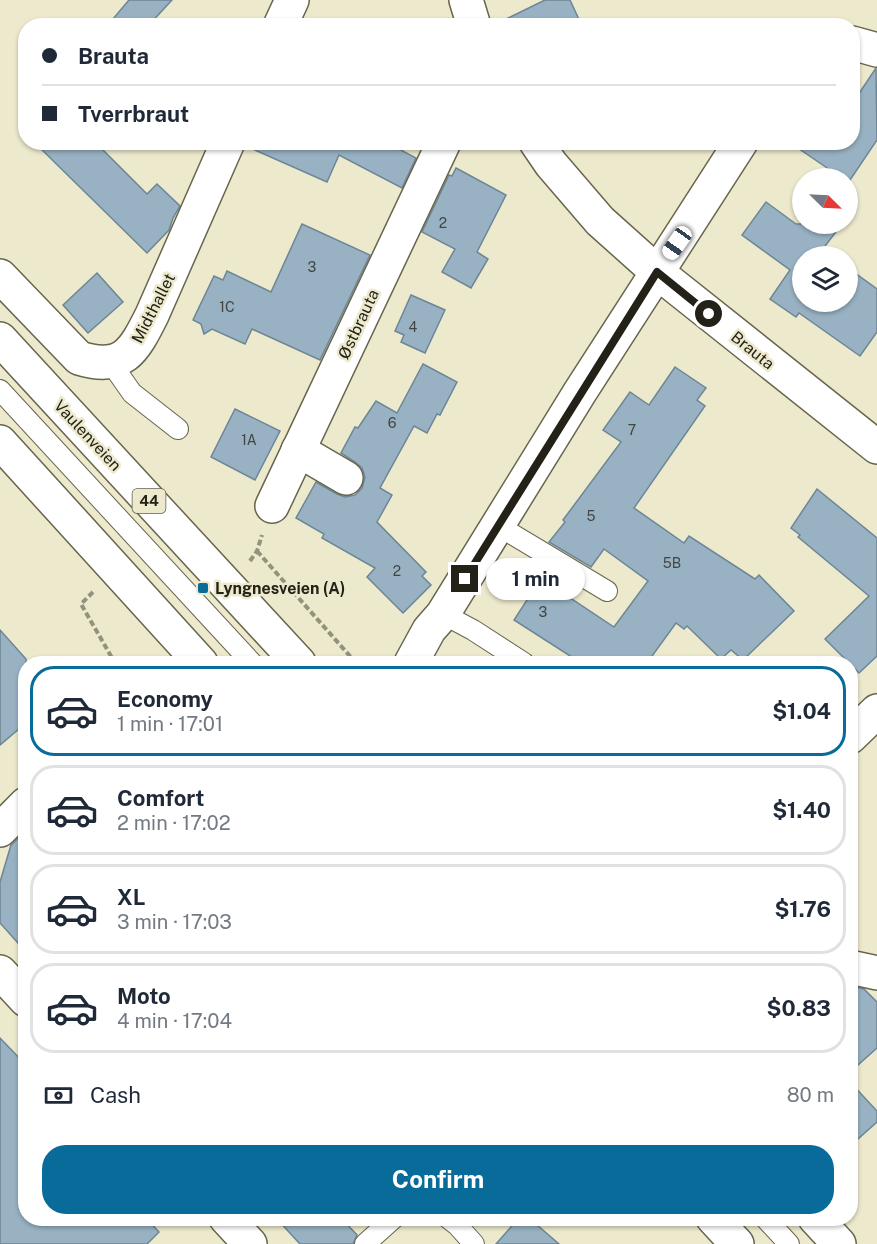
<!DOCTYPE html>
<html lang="en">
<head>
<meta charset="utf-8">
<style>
  body { margin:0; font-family:"Public Sans",sans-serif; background:#f6f6f7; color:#1f2937; height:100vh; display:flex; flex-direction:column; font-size:22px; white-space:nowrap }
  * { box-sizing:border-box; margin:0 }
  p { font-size:20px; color:#747a83 }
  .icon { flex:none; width:33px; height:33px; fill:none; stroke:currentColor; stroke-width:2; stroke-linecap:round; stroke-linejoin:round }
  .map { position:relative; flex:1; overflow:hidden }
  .details { position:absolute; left:18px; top:656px; width:840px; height:570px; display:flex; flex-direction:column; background:#fff; border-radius:24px; box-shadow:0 2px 4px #0004 }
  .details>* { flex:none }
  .top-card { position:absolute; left:18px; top:18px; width:842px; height:132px; border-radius:24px; box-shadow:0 2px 4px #0004; display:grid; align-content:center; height:132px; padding:0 24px; background:#fff }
  .needle { width:39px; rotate:114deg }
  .fabs { position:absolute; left:792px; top:168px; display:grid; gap:12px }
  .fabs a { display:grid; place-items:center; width:66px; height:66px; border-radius:50%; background:#fff; box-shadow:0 2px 4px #0004; font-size:30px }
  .end { position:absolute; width:27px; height:27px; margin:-14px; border:8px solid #242218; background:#fff; box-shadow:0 0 0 3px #fff }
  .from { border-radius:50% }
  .bubble { position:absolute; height:42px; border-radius:21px; background:#fff; box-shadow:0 2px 4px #0004; font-size:20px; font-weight:700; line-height:42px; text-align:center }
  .car { position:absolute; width:18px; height:36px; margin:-18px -9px; border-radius:8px; box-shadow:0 0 4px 2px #0007; background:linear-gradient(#fff 24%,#345 0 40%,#fff 0 76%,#345 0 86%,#fff 0) }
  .top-card b { display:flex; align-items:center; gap:21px; height:57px; font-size:22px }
  .top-card b+b { border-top:2px solid #e0e1e3 }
  .top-card i { width:15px; height:15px; background:#1f2937 }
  ul { padding:10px 0 0; list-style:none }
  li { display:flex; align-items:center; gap:18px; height:90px; margin:0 12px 9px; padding:0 12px; border:3px solid #e0e1e3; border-radius:24px }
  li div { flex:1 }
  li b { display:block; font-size:22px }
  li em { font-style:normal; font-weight:700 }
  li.active { border-color:#086b99 }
  li>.icon { width:54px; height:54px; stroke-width:1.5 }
  .pay { display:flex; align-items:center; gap:15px; height:66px; padding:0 24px; font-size:22px }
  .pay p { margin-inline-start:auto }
  .cta { display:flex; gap:12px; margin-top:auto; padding:12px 24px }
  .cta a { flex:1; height:69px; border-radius:24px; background:#086b99; color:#fff; font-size:24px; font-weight:700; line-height:69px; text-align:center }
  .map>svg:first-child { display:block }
</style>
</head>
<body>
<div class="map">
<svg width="877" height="1244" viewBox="0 0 877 1244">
  <rect width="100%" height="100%" fill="#ece9cd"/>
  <g fill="#98b2c3" stroke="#6d8696" stroke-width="1.5">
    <polygon points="129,0 172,0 148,26 107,26"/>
    <polygon points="545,0 570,0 582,26 492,26"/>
    <polygon points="876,68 877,140 848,183 848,178 842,178 789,142 852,142 852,104"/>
    <polygon points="34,142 95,142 147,194 157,184 180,206 173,218 169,230 147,253"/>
    <polygon points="246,142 386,142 416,158 402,188 339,155 327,182 246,146"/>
    <polygon points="456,168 506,195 477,252 488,259 471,288 442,272 455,249 422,232 449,175 452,176"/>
    <polygon points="766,202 796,224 842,224 822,250 831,256 802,256 802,302 848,302 848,268 877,289 877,332 860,356 799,313 796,317 770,299 790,270 742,235"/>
    <polygon points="302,224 370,255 320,360 252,329 245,344 212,329 204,334 201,324 193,320 214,276 223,280 227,271 271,292"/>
    <polygon points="97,273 123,302 88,333 63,305"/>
    <polygon points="411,295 445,310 425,353 401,342 404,335 395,331"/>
    <polygon points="423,364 457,382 440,415 437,414 427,433 414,426 380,488 392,495 377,522 426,572 422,576 431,585 403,613 367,577 375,568 322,538 324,534 296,518 316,482 337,494 345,497 355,495 362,488 365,477 362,468 355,462 341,453 355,427 358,428 376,401 397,413"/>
    <polygon points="675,367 706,388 697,400 705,406 634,508 684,543 689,536 755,579 759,575 794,611 743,660 731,650 721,659 687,626 684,629 676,623 647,663 581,663 514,620 547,569 576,587 569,597 614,627 648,581 604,549 591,567 549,542 565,522 563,520 621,442 603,430 630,392 649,405"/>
    <polygon points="235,409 280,431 255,480 211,457"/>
    <polygon points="817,489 877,538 877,656 859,673 825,639 869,596 798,537 800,535 791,528"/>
    <polygon points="0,630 26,659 26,723 0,745"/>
    <polygon points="26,831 26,952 0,923 0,882 11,845"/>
    <polygon points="850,986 864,989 877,1002 877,1048 850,1072"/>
    <polygon points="0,1038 26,1065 26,1218 146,1218 159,1232 147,1244 0,1244"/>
    <polygon points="850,1082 877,1111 877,1122 850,1146"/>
    <polygon points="276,1218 341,1218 357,1235 353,1244 300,1244"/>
    <polygon points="519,1218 529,1218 559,1244 496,1244"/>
  </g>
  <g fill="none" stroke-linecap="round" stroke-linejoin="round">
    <g stroke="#68654d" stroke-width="22">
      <g id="service">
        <polyline points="111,363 132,393 178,429"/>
        <polyline points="0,390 252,663"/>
        <polyline points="497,525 607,591"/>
        <polyline points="443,614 473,630 524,663"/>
        <polyline points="448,1218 457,1225 474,1244"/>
        <polyline points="765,1218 789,1244"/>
        <polyline points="365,1244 394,1218"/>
      </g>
    </g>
    <g stroke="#68654d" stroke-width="36">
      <g id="minor">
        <polyline points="466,0 474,26"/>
        <polyline points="280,26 292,0"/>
        <polyline points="852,43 877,50"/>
        <polyline points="536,142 551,164 600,221 657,272 877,447"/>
        <path d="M0,276L79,358C123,372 134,351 152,315L228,142"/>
        <polyline points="298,450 346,478"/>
        <polyline points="272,506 444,142"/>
        <polyline points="411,663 429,630 443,614 580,392 741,142"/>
        <polyline points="850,737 877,711"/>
        <polyline points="0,830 26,804"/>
        <polyline points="850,967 877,973"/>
        <polyline points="0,972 26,1000"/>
        <polyline points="226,1218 250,1244"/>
      </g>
    </g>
    <g stroke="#68654d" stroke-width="36">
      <g id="primary">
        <polyline points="0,339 299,663"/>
        <polyline points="0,442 201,663"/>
        <polyline points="713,1218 737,1244"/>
        <polyline points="815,1218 839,1244"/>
      </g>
    </g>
    <g stroke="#94927d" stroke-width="4" stroke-dasharray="6 3" stroke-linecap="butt">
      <polyline points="257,551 356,663"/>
      <polyline points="250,561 257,551 262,535"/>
      <polyline points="93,592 81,604 115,663"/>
    </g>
    <use href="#service" stroke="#fff" stroke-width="20"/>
    <use href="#minor" stroke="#fff" stroke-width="33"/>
    <use href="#primary" stroke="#fff" stroke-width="33"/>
  </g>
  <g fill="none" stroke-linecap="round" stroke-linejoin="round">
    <polyline stroke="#242218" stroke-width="8" points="465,579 657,272 709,314"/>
  </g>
  <rect fill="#086b99" stroke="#ece9cd" stroke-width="2" x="197" y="582" width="12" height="12" rx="3"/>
  <g text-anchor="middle" stroke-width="5" stroke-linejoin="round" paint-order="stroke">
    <g font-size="14" fill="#414643">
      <text x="443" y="228">2</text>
      <text x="312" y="272">3</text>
      <text x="227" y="312">1C</text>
      <text x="413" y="332">4</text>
      <text x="392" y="428">6</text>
      <text x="632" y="435">7</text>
      <text x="249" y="445">1A</text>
      <text x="591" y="521">5</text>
      <text x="672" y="568">5B</text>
      <text x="397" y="576">2</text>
      <text x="543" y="617">3</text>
    </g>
    <rect fill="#ece9cd" stroke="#605e4e" stroke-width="1.5" x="132.5" y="489" width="33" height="24" rx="4.5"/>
    <g font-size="15" font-weight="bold" fill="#242218">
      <text x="149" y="506">44</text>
    </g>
    <g font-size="16" fill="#242218" stroke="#ece9cd">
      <text transform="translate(153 308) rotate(-63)" y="6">Midthallet</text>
      <text transform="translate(358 324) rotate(-65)" y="6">Østbrauta</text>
      <text transform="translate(753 350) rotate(39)" y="6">Brauta</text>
      <text transform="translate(88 435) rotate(47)" y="6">Vaulenveien</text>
    </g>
    <g font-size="16" font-weight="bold" fill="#242218" stroke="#ece9cd" text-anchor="start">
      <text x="215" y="594">Lyngnesveien (A)</text>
    </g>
  </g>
</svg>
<div class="fabs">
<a><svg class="needle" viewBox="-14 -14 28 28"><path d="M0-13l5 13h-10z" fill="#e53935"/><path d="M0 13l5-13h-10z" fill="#747a83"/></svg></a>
<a><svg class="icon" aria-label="layers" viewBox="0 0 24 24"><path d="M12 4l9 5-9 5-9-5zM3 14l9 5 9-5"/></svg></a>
</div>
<i class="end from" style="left:709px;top:314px"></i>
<i class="end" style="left:465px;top:579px"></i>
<div class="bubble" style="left:486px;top:558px;width:99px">1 min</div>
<i class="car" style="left:677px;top:243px;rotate:215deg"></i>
<div class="top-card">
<b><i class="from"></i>Brauta</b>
<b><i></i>Tverrbraut</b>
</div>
<section class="details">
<ul>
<li class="active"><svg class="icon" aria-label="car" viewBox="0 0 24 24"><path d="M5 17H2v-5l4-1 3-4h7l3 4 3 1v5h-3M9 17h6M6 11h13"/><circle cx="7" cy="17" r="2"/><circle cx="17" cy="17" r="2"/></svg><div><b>Economy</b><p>1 min · 17:01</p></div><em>$1.04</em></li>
<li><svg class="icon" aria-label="car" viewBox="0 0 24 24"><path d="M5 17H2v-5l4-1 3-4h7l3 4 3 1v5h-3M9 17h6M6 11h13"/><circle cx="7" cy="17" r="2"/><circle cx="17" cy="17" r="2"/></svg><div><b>Comfort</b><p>2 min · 17:02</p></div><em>$1.40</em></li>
<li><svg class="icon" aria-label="car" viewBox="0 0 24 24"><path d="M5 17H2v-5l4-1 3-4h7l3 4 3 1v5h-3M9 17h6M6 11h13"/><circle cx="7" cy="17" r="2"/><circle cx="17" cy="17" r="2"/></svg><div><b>XL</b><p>3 min · 17:03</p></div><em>$1.76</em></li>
<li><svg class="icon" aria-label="car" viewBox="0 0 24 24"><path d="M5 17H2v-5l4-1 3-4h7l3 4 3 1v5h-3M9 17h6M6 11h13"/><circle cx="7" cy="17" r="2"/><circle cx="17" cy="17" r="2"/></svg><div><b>Moto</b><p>4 min · 17:04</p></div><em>$0.83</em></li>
</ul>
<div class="pay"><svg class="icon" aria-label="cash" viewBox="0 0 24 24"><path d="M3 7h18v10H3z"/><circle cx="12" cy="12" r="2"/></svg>Cash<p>80 m</p></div>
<div class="cta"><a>Confirm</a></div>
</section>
</div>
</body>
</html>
